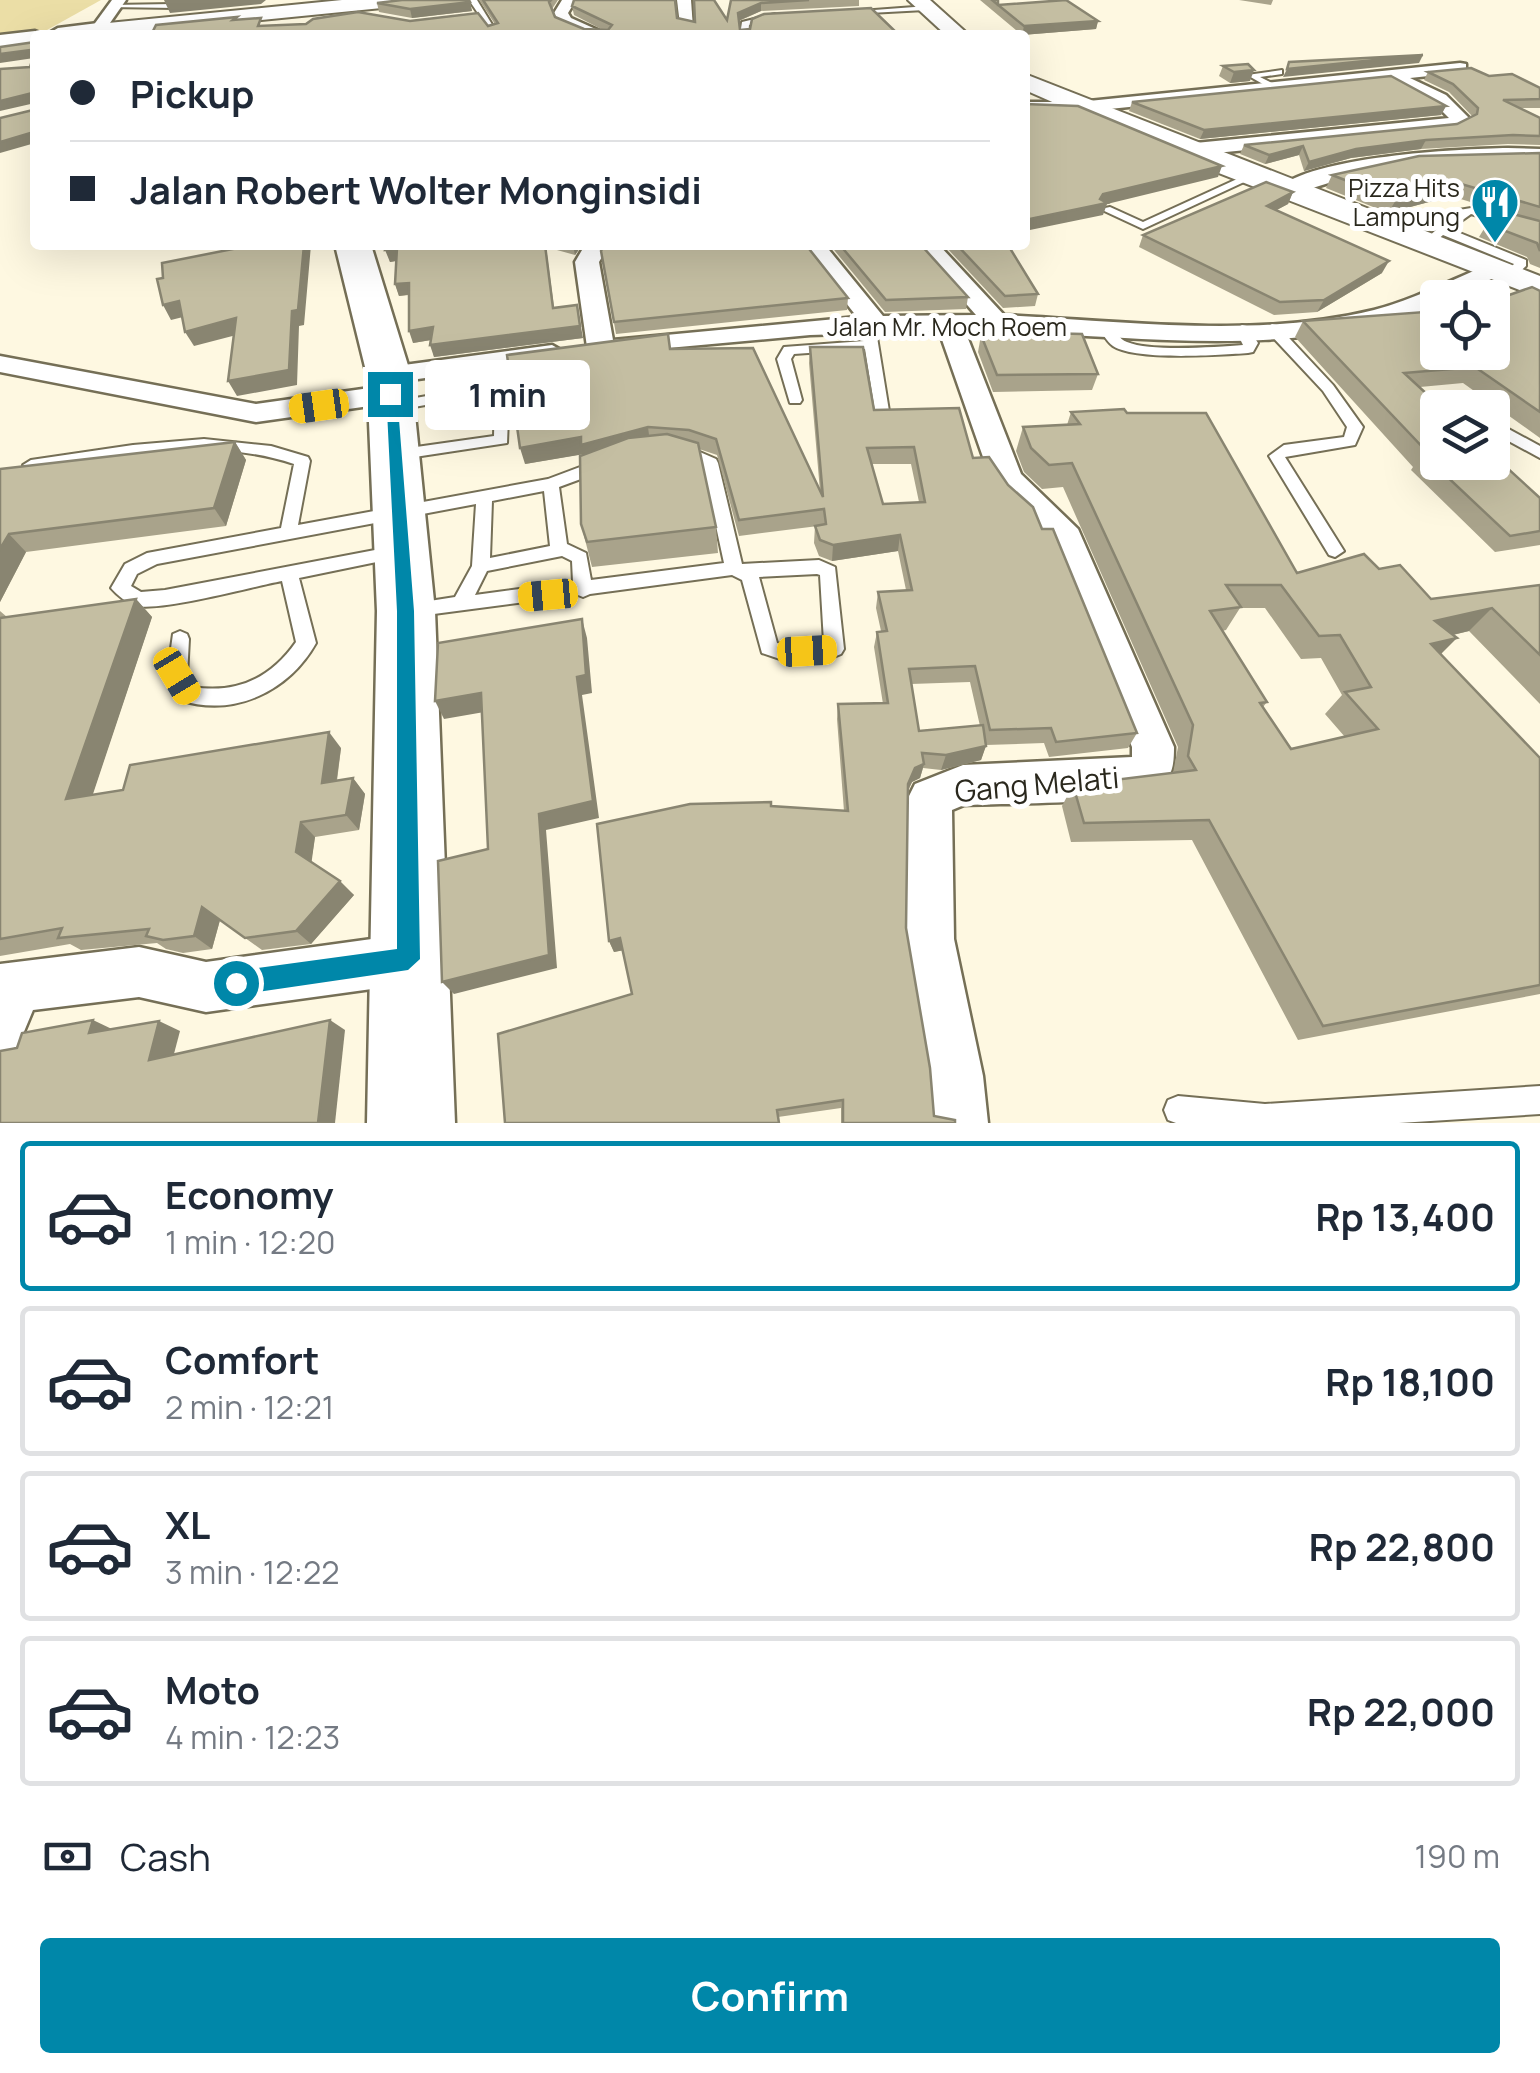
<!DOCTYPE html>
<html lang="en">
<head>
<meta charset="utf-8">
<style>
  body { margin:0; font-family:Manrope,sans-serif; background:#f2f2f3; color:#1f2937; height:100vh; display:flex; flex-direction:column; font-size:38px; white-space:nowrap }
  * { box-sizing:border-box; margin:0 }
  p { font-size:32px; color:#747a83 }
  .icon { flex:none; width:55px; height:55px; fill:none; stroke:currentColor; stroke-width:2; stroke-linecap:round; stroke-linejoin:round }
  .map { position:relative; height:1123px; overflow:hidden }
  .side { display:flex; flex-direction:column; background:#fff; flex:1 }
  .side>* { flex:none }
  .top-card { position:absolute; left:30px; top:30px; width:1000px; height:220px; border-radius:10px; box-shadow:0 10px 40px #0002; display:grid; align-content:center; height:220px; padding:0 40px; background:#fff }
  .fabs { position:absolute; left:1420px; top:280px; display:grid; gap:20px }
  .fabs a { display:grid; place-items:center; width:90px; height:90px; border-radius:10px; background:#fff; box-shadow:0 10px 40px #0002; font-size:50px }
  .end { position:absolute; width:45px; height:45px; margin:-22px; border:12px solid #0087a9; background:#fff; box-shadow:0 0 0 5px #fff }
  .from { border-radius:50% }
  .bubble { position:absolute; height:70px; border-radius:10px; background:#fff; box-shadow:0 10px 40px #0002; font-size:32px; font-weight:700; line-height:70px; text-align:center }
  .car { position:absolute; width:30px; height:60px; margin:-30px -15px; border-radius:12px; box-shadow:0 0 8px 2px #0007; background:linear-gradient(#f5c518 24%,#345 0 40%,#f5c518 0 76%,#345 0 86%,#f5c518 0) }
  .top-card b { display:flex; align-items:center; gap:35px; height:95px; font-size:38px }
  .top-card b+b { border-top:2px solid #e0e1e3 }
  .top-card i { width:25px; height:25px; background:#1f2937 }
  ul { padding:18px 0 0; list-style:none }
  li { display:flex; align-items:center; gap:30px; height:150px; margin:0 20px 15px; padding:0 20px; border:5px solid #e0e1e3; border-radius:10px }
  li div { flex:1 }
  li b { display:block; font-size:38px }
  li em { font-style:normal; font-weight:700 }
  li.on { border-color:#0087a9 }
  li>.icon { width:90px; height:90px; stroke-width:1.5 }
  .pay { display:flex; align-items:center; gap:25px; height:110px; padding:0 40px; font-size:38px }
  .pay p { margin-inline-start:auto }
  .button { display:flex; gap:20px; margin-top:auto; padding:20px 40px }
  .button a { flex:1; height:115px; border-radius:10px; background:#0087a9; color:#fff; font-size:40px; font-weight:700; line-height:115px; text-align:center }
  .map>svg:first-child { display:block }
</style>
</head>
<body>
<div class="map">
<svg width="1540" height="1123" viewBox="0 0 1540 1123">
  <rect width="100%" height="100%" fill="#fef8e1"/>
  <polygon fill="#ebdea6" points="0,0 101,0 38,35 0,40"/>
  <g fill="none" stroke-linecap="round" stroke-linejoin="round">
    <g stroke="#756f56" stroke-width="4">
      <g id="lane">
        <polygon points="469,0 477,0 496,31 490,31"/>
        <polygon points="173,4 176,8 107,7 111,5"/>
        <polygon points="928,6 925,10 851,14 847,12"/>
        <polygon points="775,14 778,18 749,25 748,35 740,35 742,22"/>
        <polygon points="1282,70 1282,74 1260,77 1278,86 1275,91 1247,75"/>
        <polygon points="1248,174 1257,176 1143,229 1100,209 1110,207 1143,222"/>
        <polygon points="1471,208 1540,227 1540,234 1471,214 1450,229 1526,260 1526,266 1513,278 1503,275 1514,264 1443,235 1430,246 1420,244 1459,210"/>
        <path d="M1106,323L1111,324C1115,331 1119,339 1127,342C1151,352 1216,347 1243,345L1235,329L1242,325L1247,326L1258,343L1253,352L1248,353C1220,355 1136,361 1113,346C1107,342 1103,334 1099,327Z"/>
        <polygon points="1272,324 1277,325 1333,385 1363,427 1355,445 1285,457 1344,551 1335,557 1329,555 1269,456 1284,445 1344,437 1347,427 1323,391 1267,331 1265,328"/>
        <polygon points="870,333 877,337 889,411 887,414 882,416 875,411 865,349 794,354 791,359 802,400 800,403 790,403 777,359 784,347 864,341 865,334"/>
        <polygon points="495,384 509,394 507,443 395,460 390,459 387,455 390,451 395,450 494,436 495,395 492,393 392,411 385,406 387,403"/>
        <polygon points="1492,420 1540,446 1540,458 1492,432"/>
        <path d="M204,439L271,446L308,457L310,461L298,525L548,479L596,461H608L610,465L608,469L559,487L567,544L586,553L591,580L724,563L703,466L673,450L676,446H686L716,459L718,463L742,564L819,560L835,567L844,649L841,654L834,657L786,661L762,653L742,580L732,575L590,594L583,597L578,595L411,617L404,615L402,610L404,605L455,597L472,566L476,504L157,564L137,574L131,586L141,592L165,590L396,546L405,552L396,558L299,578L316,643C289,691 234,718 180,700L167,677L173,634L180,631L187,634L189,639L187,676L193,687C237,694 271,678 296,642L282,581C251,587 163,611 137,606C128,604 117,595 111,588L125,564L147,553L281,528L294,464C208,435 118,458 31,470L23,465L31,460L133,445ZM544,491L550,546L490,558L492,501ZM562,556L572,561L573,582L475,595L487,571ZM817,574L820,575L824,642L786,645L777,643L759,577Z"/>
        <polygon points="1540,1086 1540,1114 1399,1123 1176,1123 1168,1120 1164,1110 1168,1100 1178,1096 1265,1104"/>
      </g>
    </g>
    <g stroke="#756f56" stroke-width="5">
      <g id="street">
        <polygon points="112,0 126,0 103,33 93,33 90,30"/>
        <polygon points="562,0 576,0 568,13 571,18 609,35 587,35 560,24 554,13"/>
        <polygon points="677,0 691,0 693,28 680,25"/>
        <polygon points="1460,63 1466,64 1466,72 1410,78 1446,95 1470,119 1450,130 1185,156 1175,150 1185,144 1449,118 1434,103 1388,81 1079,112 1025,112 1025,102 1079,102"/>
        <path d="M1508,148L1540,149V161L1412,165L1351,176L1287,196L1276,190C1311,156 1458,149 1508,148Z"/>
        <path d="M585,245H609L599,262L613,340L857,317L801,245H825L883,316L976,315L914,245H939L1004,315C1125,321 1255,339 1374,310C1413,300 1451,280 1488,265H1506L1509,270L1454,298H1438V305C1289,365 1121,332 965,331L1021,474L1078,529L1174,747C1174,764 1173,777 1158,788C1131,805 1003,803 964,805L952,810L954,939L983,1076L988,1123H932L929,1076L906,939L908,798L915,784L963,765L1132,757V747L1047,535L1006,499L990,477L939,331L810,335L624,352L614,348L601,355L587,347L575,262Z"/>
        <polygon points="552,345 566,353 562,359 389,383 375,375 389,367"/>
        <polygon points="0,356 256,404 391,385 405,394 391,403 256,422 0,372"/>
        <polygon points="408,934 426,941 433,959 426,977 408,984 206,1012 139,997 33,1010 18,1046 0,1054 0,964 139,947 206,962"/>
      </g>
    </g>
    <g stroke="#756f56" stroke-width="4">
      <g id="secondary">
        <polygon points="342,0 412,0 402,6 111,35 93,35 88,30 98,24"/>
        <polygon points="908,0 930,0 969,35 946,35"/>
        <polygon points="1025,74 1540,276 1540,298 1175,156 1025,90"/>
      </g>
    </g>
    <g stroke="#756f56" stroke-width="5">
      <g id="highway">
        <polygon points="98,23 107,25 109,35 46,35 58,28"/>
        <polygon points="35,31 45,35 35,35 35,45 0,49 0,35"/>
        <polygon points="335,245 371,245 411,375 435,611 455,1123 367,1123 377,611 367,375"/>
      </g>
    </g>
    <use href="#lane" fill="#fff" fill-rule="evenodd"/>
    <use href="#street" fill="#fff" fill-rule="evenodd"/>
    <use href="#secondary" fill="#fff" fill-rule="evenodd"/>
    <use href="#highway" fill="#fff" fill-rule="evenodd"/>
  </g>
  <g fill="#a9a38b" fill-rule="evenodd">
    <polygon points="479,0 558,0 552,9 555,17 584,29 603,30 574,15 572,6 695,22 727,20 731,0 859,0 859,6 761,11 739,21 740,30 151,35 238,20 264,26 410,21 488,26 495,24"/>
    <polygon points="980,0 998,0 998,5 1098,21 1096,29 1022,35"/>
    <polygon points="1239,0 1273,0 1271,5"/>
    <polygon points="470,2 472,11 412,18 379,12 377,3"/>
    <polygon points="1223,66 1250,81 1230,83 1219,76"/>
    <polygon points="1428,72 1540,88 1540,108 1520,108 1540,118 1540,145 1508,144 1421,149 1351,158 1304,171 1299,155 1265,164 1240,154 1244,145 1457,124 1472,116 1449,92 1424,80"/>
    <polygon points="1132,102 1446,106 1441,115 1200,139 1129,111"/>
    <polygon points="1540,153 1540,268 1530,264 1527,257 1479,237 1487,224 1506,213 1451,196 1388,213 1326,188 1332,175"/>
    <polygon points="1293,192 1288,204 1276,210 1382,273 1317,312 1274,315 1139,247 1143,235"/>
    <polygon points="386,245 582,245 575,255 546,247 554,307 583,338 434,357 431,340 413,343 409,295 399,296 395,284 396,261 390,262"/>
    <polygon points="830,245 921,245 968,297 966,309 885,312"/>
    <polygon points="944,245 1008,245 1038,294 1035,306 1003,308"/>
    <polygon points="601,251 848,298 847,310 616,334"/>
    <polygon points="1540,291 1540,438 1463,383 1420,387 1540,498 1540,545 1495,552 1411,470 1413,467 1295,337 1303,321 1438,352"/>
    <polygon points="981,335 1098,374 1092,390 993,392 978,352"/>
    <path d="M810,347L874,410L973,458L1008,485L1042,529L1137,733L1128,748L1049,757L1044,743L986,745L981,760L941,770L923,768L920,778L912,782L908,791L906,928L934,1116L955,1123H841V1108L778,1117L632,994L623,950L614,952L609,941L771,806L844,811L837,719L838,704H883L874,647L877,632L881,631L876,608L878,592L906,590L898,551L832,561L819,556L814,543L815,526H818L739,536L717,455L699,449L716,527L718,553L592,567L581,524L583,454L525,464L670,349L820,491L809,363ZM872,464H911L919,502L883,504ZM970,682L980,726L919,731L911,684Z"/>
    <path d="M1071,412L1127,413L1297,573L1379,569L1431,599L1540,585V704L1469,631L1453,635L1441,654L1540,758V994L1298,1040L1192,840L1071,842L1062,806L1073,785L1173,773L1178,747L1063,487L1042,489L1024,472L1016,451L1023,427L1067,425ZM1240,608H1265L1301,659L1321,658L1342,695L1325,714L1345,737L1291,749L1263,707L1267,702L1222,631L1226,630Z"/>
    <polygon points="235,442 246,460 226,526 26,552 0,602 0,469"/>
    <polygon points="136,599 152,617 92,795 341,748 337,781 353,778 365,794 359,830 315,837 311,862 354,895 311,944 262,950 220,920 212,949 183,953 166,949 157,943 81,950 70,944 0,956 0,611 7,617"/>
  </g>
  <g fill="#898571">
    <polygon points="164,0 266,0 261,4 170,13"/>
    <polygon points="470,2 472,11 412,18 410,9"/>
    <polygon points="761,3 761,11 738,21 738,13"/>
    <polygon points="1098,21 1096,29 1022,35 1024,26"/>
    <polygon points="30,50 34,58 0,63 0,54"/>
    <polygon points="1423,55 1419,63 1283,77 1287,69"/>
    <polygon points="1254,70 1250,81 1230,83 1234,72"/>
    <polygon points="32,93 35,103 0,111 0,101"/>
    <polygon points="1446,106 1441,115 1200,139 1204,130"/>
    <polygon points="34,132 35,143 0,153 0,142"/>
    <polygon points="1426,140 1421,149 1351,158 1304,171 1309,162 1356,149"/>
    <polygon points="1303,146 1299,155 1265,164 1269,155"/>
    <polygon points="1222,166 1218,177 1107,204 1103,215 1025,231 1025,220 1103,194"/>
    <polygon points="1458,183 1451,196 1388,213 1396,200"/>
    <polygon points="1293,192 1288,204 1262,218 1267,206"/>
    <polygon points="304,245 311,245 304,325 299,326 297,385 237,396 228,381 292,311"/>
    <polygon points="573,245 582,245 575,255"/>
    <polygon points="397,248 401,260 390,262 385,250"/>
    <polygon points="1389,261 1382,273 1317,312 1324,300"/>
    <polygon points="409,283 413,294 399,296 395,284"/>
    <polygon points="179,301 187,316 171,320 163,305"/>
    <polygon points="577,305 583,338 434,357 430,345"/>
    <polygon points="236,318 244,333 194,346 185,332"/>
    <polygon points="433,327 437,339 413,343 409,331"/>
    <polygon points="648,427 650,443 525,464 520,448"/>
    <polygon points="235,442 246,460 226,526 214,508"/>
    <polygon points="9,534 26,552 0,602 0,549"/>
    <polygon points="900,535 898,551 832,561 833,545"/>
    <polygon points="136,599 152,617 86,815 66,799"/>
    <polygon points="1492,608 1469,631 1414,644 1435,621"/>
    <polygon points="582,619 587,638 592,693 582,695 599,818 546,830 557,968 454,994 442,982 539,814 577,677"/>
    <polygon points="1457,638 1434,661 1431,644"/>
    <polygon points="481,693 490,711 444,719 435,701"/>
    <polygon points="329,732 341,748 334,799 322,783"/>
    <polygon points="986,746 981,760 941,770 946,755"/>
    <polygon points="924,764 920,778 912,782 904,798 908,784 915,768"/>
    <polygon points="353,778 365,794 359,830 346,815"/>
    <polygon points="301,822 315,837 311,866 296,852"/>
    <polygon points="340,881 354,895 311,944 296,931"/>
    <polygon points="202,907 220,920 212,949 194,936"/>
    <polygon points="620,938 625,950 614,952 609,941"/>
    <polygon points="93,1020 116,1031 89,1033"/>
    <polygon points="330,1020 345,1030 335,1123 318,1123"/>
    <polygon points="159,1021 180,1031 170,1069 149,1060"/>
  </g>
  <g fill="#c4bea2" stroke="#898571" stroke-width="2.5" fill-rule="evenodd">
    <polygon points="402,0 469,0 470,2 410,9 377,3"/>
    <polygon points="483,0 551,0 549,2 555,17 584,29 608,30 612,25 572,6 574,0 675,0 677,18 695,22 694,0 714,0 727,20 731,0 809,0 761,3 738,13 740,30 750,29 752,19 764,14 871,8 899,35 151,35 156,25 237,17 233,20 261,18 258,26 306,24 313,19 358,12 410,21 478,13 488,26 498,23"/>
    <polygon points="992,0 998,0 998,5 1066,0 1098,21 1024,26"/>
    <polygon points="35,42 35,133 34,132 0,142 0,118 33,110 32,93 0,101 0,69 30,67 34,54 30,50 0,54 0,47"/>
    <polygon points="1423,55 1287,69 1289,62"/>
    <polygon points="1248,64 1254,70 1234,72 1223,66"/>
    <polygon points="1471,68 1489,76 1512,74 1540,88 1540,99 1503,100 1540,118 1540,136 1513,135 1426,140 1356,149 1309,162 1303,146 1269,155 1244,145 1457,124 1477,114 1478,108 1453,84 1428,72"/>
    <polygon points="1391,76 1446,106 1204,130 1132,102"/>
    <polygon points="1025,104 1078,106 1222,166 1103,194 1100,199 1107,203 1025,220"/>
    <polygon points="1540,153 1540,207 1458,183 1396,200 1332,175 1419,156"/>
    <polygon points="1266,182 1293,192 1267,206 1389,261 1324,300 1280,302 1143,235"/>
    <polygon points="1505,212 1540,221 1540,251 1537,243 1487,224"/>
    <polygon points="253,245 304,245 298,310 292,311 289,370 228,381 236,318 185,332 179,301 163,305 157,279 163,278 162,263"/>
    <polygon points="386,245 545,245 553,308 577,305 580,326 430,345 433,327 409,331 409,283 395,284 397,248 385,250"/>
    <polygon points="604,245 806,245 848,298 614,322 601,251"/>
    <polygon points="840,245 921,245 968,297 886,300"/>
    <polygon points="957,245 1008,245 1038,294 1005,296"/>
    <polygon points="1532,287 1540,291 1540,412 1475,367 1404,373 1442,408 1438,408 1438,462 1492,462 1492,454 1540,498 1540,531 1510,536 1423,454 1428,453 1303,321 1438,311 1438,352 1492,352 1492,301"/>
    <polygon points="1043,333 1082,334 1098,374 997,375 981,335"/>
    <path d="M668,334L670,349L753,348L823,497L810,347H863L874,410L959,408L973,458L989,457L1008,485L1033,507L1042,529H1053L1137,733L1056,742L1051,728L990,730L975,666L909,669L919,731L983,725L986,746L946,755L922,753L924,764L915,768L908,784L906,928L930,1068L934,1116L955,1120V1123H843V1100L777,1110L779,1123H505L498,1034L632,994L620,938L609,941L597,824L690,804L771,802V806L848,811L838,704L888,703L877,632L887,631L878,592L912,590L900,535L833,545L820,540L815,526L826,524L824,509L739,520L716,439L689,430L648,427L581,445V437L520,448L507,355ZM914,447L925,502L883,504L867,448Z"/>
    <path d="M1124,409L1127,413H1206L1297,573L1364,554L1379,569L1400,565L1431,599L1540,585V655L1492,608L1435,621L1457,638L1431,644L1540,758V985L1323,1026L1209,820L1084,823L1073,785L1196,770L1188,756L1193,725L1072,463L1049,465L1031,448L1023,427L1080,424L1071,412ZM1226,585H1281L1319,636L1340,635L1371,687L1345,692L1378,729L1291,749L1260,703L1267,702L1210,611L1241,607Z"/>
    <polygon points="667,434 698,443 716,527 587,542 581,524 580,456 628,438"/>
    <polygon points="235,442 214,508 9,534 0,549 0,469"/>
    <polygon points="136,599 66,799 123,790 130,765 329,732 322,783 353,778 346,815 301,822 296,852 340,881 296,931 245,938 202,907 194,936 163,940 146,936 149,929 58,938 62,928 0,939 0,618"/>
    <polygon points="582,619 586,675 577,677 593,801 539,814 549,955 442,982 438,861 488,849 481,693 435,701 438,643"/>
    <polygon points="93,1020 89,1033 159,1021 149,1060 330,1020 318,1123 0,1123 0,1051 17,1048 22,1033"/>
  </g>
  <polygon fill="#0087a9" points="386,391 397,394 414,611 420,959 408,970 236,995 224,983 236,971 397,949 397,611"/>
  <defs>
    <g id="restaurant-pin" transform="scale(2.5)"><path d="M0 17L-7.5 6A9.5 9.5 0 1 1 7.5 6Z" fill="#0087a9" stroke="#fff"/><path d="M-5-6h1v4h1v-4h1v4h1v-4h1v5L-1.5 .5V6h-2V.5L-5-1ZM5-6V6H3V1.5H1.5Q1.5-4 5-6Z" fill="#fff"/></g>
  </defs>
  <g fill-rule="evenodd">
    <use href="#restaurant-pin" x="1495" y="202"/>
  </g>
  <g text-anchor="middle" stroke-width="10" stroke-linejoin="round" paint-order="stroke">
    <g font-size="25" fill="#2a281d" stroke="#fff" text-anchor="end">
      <text x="1460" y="197">Pizza Hits<tspan x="1460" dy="29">Lampung</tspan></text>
    </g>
    <g font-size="25" fill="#2a281d" stroke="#fff">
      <text x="947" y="336">Jalan Mr. Moch Roem</text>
    </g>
    <g font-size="30" fill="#2a281d" stroke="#fff">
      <text transform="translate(1037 785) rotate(-5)" y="10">Gang Melati</text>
    </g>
  </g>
</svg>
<div class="fabs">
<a><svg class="icon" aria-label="locate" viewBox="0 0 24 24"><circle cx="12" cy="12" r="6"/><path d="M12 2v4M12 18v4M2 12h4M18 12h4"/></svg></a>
<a><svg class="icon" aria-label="layers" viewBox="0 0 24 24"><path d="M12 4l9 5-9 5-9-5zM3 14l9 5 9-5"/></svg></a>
</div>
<i class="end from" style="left:236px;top:983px"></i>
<i class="end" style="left:390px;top:394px"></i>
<div class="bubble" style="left:425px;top:360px;width:165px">1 min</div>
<i class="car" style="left:319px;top:406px;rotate:262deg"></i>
<i class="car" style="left:548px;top:595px;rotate:265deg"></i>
<i class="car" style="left:807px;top:651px;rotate:87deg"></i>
<i class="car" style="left:177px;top:676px;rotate:149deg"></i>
<div class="top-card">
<b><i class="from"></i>Pickup</b>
<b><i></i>Jalan Robert Wolter Monginsidi</b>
</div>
</div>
<section class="side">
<ul>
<li class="on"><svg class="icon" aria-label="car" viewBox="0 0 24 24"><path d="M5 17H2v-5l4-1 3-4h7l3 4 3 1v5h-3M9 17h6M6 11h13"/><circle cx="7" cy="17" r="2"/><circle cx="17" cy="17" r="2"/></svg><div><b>Economy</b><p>1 min · 12:20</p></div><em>Rp 13,400</em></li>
<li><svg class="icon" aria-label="car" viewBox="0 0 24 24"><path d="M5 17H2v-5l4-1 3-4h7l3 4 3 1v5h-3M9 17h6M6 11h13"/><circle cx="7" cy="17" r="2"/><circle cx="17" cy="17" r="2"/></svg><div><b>Comfort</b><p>2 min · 12:21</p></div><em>Rp 18,100</em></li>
<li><svg class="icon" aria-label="car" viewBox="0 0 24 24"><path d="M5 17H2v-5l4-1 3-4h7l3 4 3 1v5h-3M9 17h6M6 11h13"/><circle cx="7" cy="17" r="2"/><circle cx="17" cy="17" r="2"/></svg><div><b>XL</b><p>3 min · 12:22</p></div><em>Rp 22,800</em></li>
<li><svg class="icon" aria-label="car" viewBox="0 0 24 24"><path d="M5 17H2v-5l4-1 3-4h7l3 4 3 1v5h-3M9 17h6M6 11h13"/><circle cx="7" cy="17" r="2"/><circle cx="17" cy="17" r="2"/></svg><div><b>Moto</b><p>4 min · 12:23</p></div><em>Rp 22,000</em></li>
</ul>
<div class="pay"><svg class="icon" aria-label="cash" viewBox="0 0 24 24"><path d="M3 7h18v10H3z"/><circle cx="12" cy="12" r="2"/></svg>Cash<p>190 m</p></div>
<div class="button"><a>Confirm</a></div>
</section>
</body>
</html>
